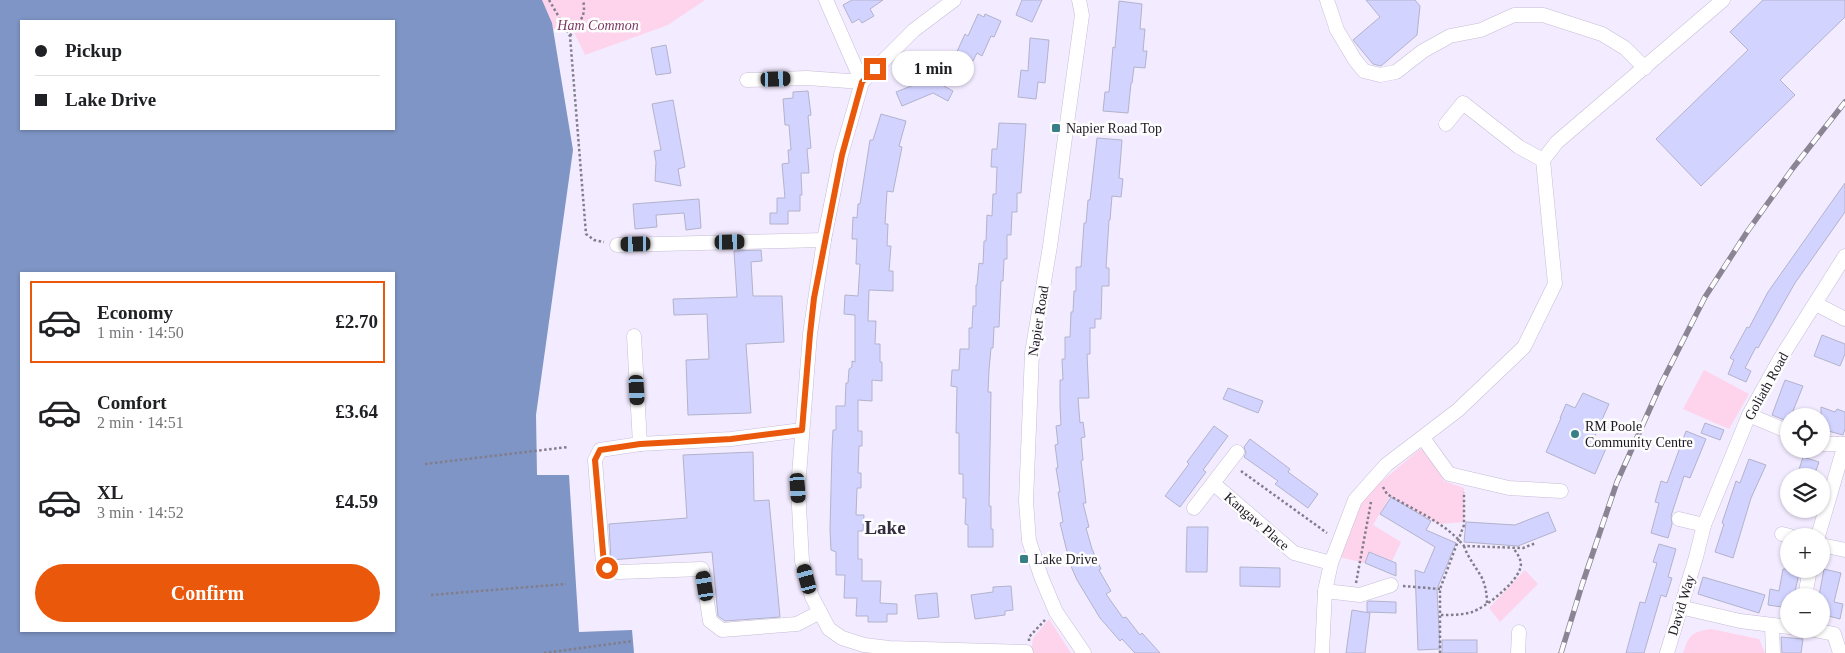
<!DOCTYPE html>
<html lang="en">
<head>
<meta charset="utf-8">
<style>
  body { margin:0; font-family:Georgia,serif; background:#f6f6f6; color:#202124; height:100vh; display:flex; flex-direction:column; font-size:19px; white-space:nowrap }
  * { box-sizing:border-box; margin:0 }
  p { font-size:16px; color:#757577 }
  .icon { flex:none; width:28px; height:28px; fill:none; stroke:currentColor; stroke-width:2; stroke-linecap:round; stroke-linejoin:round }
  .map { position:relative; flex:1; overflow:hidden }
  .details { position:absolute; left:20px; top:272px; width:375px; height:360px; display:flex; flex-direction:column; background:#fff; border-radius:0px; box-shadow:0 1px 4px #0004 }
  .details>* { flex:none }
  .top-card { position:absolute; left:20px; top:20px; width:375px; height:110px; border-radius:0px; box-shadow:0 1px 4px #0004; display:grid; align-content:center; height:110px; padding:0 15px; background:#fff }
  .controls { position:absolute; left:1780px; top:408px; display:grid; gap:10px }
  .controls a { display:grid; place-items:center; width:50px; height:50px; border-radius:50%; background:#fff; box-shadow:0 1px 4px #0004; font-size:25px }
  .end { position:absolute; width:22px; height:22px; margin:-11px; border:6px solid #ea580c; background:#fff; box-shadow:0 0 0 2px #fff }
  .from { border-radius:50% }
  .bubble { position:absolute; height:35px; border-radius:18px; background:#fff; box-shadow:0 1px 4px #0004; font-size:16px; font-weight:600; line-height:35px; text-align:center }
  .car { position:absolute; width:15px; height:30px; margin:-15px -8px; border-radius:6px; box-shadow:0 0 4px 1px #0007; background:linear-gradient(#222 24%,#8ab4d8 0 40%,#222 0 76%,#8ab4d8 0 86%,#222 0) }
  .top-card b { display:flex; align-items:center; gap:18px; height:48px; font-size:19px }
  .top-card b+b { border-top:1px solid #e0e0e0 }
  .top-card i { width:12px; height:12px; background:#202124 }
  ul { padding:9px 0 0; list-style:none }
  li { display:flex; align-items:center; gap:15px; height:82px; margin:0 10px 8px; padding:0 5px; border:2px solid transparent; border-radius:0px }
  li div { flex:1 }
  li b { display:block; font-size:19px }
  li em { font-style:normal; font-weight:600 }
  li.selected { border-color:#ea580c }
  li>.icon { width:45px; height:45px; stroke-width:1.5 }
  .primary-button { display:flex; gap:10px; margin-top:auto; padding:10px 15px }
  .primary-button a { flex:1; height:58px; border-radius:30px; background:#ea580c; color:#fff; font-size:20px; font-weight:600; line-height:58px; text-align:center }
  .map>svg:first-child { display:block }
</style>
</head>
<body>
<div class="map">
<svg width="1845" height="653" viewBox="0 0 1845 653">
  <rect width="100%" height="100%" fill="#f3ebff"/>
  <g fill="#fed4ec">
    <polygon points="522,0 705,0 668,25 585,55 573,30 537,30"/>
    <polygon points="1704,370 1749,394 1729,429 1683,409"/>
    <polygon points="1420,449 1426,451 1444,481 1464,488 1464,522 1438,524 1390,496 1373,525 1401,542 1392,561 1370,552 1365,563 1339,557 1353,517 1367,494"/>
    <polygon points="1525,570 1538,584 1500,622 1489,608"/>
    <polygon points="1049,619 1071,653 1031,653 1033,638"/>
    <path d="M1711,629L1759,639L1765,653H1683C1689,635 1691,632 1711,629Z"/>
  </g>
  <path fill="#7e95c5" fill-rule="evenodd" d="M0,0H542L552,23L573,150L536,415L537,475H569L579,632L632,630L634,653H0ZM21,21H394V129H21ZM21,274H394V631H21Z"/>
  <g fill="#d2d3ff" stroke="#b2b3cb">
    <polygon points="852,0 883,0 870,9 874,16 862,23 859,19 852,23 843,5"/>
    <polygon points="1022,0 1042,0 1032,22 1016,15"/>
    <polygon points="1366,0 1415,0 1420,6 1417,35 1381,66 1373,64 1353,40 1380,17"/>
    <polygon points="1763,0 1845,0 1845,17 1780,80 1795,95 1701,186 1656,139 1748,50 1730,32"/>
    <polygon points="1119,1 1142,4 1140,29 1145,29 1143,51 1147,51 1145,68 1134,67 1132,83 1131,83 1128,113 1103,111 1105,92 1109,92 1113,47 1115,48"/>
    <polygon points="978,14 984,17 985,14 1001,21 994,37 991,36 982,56 977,53 973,61 956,54 965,34 968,36"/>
    <polygon points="1030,38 1049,40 1045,83 1038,82 1036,99 1018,97 1021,70 1028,71"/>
    <polygon points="666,45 671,73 656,75 651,48"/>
    <polygon points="935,55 955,66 944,86 953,91 948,101 933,93 902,106 896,92 939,75 928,68"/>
    <polygon points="808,91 811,115 808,116 811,148 807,149 809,173 801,173 802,195 800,195 800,211 788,211 788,224 770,224 770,213 777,213 777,198 785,198 782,164 789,163 788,150 791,150 789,125 785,125 783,99 793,98 793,92"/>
    <polygon points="673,100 685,167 678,169 681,186 655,181 656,162 654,151 661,150 652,104"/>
    <polygon points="881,114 906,121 899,146 902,147 893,192 887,191 885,224 888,224 887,246 891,246 889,271 893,271 893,291 869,290 868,321 876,321 875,344 880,344 880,362 882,362 882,381 872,380 872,401 858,400 858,431 862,431 862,446 859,446 858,473 861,473 861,488 857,488 856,515 864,515 863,531 858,531 858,559 862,559 862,581 881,581 880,603 897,604 897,614 887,614 887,622 868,622 868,616 856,616 857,598 844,598 845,575 836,575 836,552 831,550 830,530 832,449 833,430 836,430 836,406 845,406 846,383 848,383 849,369 852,367 852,361 855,362 855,315 844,314 845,295 858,296 860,264 856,264 857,239 852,239 853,217 857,218 858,204 860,204 870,140 873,140"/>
    <polygon points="999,123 1026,124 1021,193 1017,193 1017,212 1012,212 1011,235 1007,235 1007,259 1004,259 1003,281 1001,281 999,327 994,327 993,348 991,348 989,370 988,392 991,392 989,506 991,506 991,529 993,529 993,547 968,547 968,525 965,524 966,498 963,498 963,474 959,474 959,433 956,433 957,387 951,386 952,370 959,370 960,349 969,349 969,328 972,328 973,306 976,306 976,285 977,285 979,263 983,264 984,241 986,241 987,215 992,216 993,194 996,194 997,167 991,167 992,149 997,149"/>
    <polygon points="1097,138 1122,140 1119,178 1123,179 1121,197 1112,196 1110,220 1109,220 1106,268 1109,268 1109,286 1102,286 1101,319 1095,319 1095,328 1090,328 1090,354 1087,354 1089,398 1078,398 1080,423 1083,422 1085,437 1081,438 1083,460 1081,461 1086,503 1083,503 1089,527 1086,528 1092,549 1101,569 1099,570 1111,591 1106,594 1123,618 1126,617 1140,635 1142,633 1160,653 1135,653 1122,639 1120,641 1100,618 1077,580 1070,564 1060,523 1063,522 1058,492 1060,492 1056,468 1058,468 1055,445 1058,444 1056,426 1061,425 1060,405 1060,380 1063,380 1062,359 1065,359 1065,337 1070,337 1071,312 1073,312 1074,291 1076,291 1076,267 1081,267 1084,223 1086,223 1088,200 1090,200"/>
    <polygon points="1845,183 1845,212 1795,283 1763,339 1758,348 1756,347 1745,368 1751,371 1746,382 1728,374 1734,360 1730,358 1747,327 1749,328 1768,292"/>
    <polygon points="699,199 701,228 686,230 684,213 656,215 657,227 635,229 633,204"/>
    <polygon points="761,250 762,261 751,262 753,296 782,296 784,342 746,344 751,413 688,415 686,360 709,359 707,314 674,315 673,299 737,297 734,251"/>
    <polygon points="1822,335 1845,344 1845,354 1840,366 1814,356"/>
    <polygon points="1785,380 1803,386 1791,416 1789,416 1789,422 1772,415"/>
    <polygon points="1228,388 1263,401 1258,413 1223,399"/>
    <polygon points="1583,393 1609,404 1593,440 1607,446 1595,474 1546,452 1561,418 1560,418 1566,404 1575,408"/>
    <polygon points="1821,407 1835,412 1837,409 1845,412 1845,429 1843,435 1821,429"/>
    <polygon points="1705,423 1724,430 1720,440 1701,433"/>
    <polygon points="1214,426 1228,436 1203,470 1206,472 1180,507 1165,496 1189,464 1187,462"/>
    <polygon points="1686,431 1706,439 1690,478 1684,476 1671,516 1672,524 1668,538 1651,533 1659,503 1655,502 1661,481 1667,483"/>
    <polygon points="1250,439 1290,469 1288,472 1318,494 1308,508 1275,484 1278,481 1244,457 1246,453 1244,447"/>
    <polygon points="753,452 754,501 769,500 780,617 725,621 718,616 712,552 611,560 609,524 687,518 683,455"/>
    <polygon points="1803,457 1819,462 1814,476 1797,476"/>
    <polygon points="1749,459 1766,465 1751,498 1733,558 1715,552 1724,524 1722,523 1736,481 1740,483"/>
    <polygon points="1391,497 1431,521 1426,530 1456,543 1437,589 1440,649 1418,650 1415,570 1424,573 1435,547 1380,514"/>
    <polygon points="1548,512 1556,531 1518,546 1464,542 1466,522 1515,525"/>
    <polygon points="1187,527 1208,527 1207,572 1186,572"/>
    <polygon points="1659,544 1676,549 1668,577 1672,578 1666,597 1661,595 1644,653 1626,653 1640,602 1645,603 1657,563 1653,562"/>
    <polygon points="1369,552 1396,563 1396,576 1365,563"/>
    <polygon points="1240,567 1280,568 1280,587 1240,586"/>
    <polygon points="1783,569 1800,569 1794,596 1789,596 1789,608 1768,605 1770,589 1779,591"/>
    <polygon points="1824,569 1841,573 1834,602 1843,604 1840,619 1821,614 1821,596 1819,596"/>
    <polygon points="1703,577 1765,595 1759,613 1698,594"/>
    <polygon points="1011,586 1013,610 1005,611 1005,615 975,619 971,595 993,592 993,587"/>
    <polygon points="937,593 939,617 918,619 915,595"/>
    <polygon points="1369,601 1396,602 1396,613 1367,612 1367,602"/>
    <polygon points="1352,610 1370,613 1365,653 1346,653"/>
    <polygon points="1781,637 1803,639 1801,653 1782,653"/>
    <rect x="1442" y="640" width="35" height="13"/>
  </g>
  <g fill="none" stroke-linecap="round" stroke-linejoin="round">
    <g stroke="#c7bdd5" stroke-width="15">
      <g id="minor">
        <polyline points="954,0 914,30 862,82 841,155 824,240 810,334 798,488 802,561 812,597 829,629 842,638 864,645 889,648 1026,652"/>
        <polyline points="1079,0 1082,15 1050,246 1032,353 1026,501 1029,541 1042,579 1056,612 1084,653"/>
        <polyline points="1327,0 1337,30 1355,60 1364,71 1380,75 1396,72 1423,51 1450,36 1481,30 1514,15 1543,15 1602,34 1625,48 1645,68"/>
        <polyline points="747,80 807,78 862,82 826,0"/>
        <polyline points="1446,124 1463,103 1519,147 1543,160"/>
        <polyline points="617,245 824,240"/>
        <polyline points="1816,304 1845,319"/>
        <polyline points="634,336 640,444 731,439 802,430"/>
        <polyline points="1749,415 1789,432"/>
        <polyline points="1423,438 1449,474 1509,488 1561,491"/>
        <path d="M640,444L600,450L595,460L603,564C608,570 612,572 619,572L702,569L710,621L722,630L797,624L820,612"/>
        <polyline points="1821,444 1845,444"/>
        <polyline points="1214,484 1294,553 1331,563"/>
        <polyline points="1194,508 1237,452"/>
        <polyline points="1679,519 1704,525"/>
        <polyline points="1782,534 1790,536"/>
        <polyline points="1818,536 1845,444"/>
        <polyline points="1821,545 1845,550"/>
        <polyline points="1325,591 1360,595 1391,585"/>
        <polyline points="1805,596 1810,569"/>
        <polyline points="1680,607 1740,621 1789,627"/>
        <polyline points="1772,626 1773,653"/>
        <polyline points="1810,629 1834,634 1840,653"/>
        <polyline points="1322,653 1325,591 1331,563 1355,500 1386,465 1458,410 1524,347 1555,284 1543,160 1557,142 1723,0"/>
        <polyline points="1518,653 1519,632"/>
        <polyline points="1667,653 1696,557 1704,525 1749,415 1780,359 1845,256"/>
      </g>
    </g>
    <g stroke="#837d8b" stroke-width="2.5" stroke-dasharray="2.5 2.5" stroke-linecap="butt">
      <polyline points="549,0 570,36 586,234 594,240 604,242"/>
      <path d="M570,36C578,22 587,18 583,0"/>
      <polyline points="425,464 568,447"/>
      <polyline points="1241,471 1327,533"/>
      <path d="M1383,487L1387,494C1413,510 1445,522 1464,546L1523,548L1536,543"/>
      <path d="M1464,546C1468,558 1476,567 1482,578C1486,587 1487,595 1487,605"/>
      <polyline points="1356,583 1371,502"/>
      <polyline points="1403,586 1440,589"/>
      <polyline points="431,595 566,584"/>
      <path d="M1441,615C1451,615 1462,615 1472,612C1486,607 1515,584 1520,569C1523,562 1518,554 1513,548"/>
      <polyline points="1029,641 1029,637 1045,620"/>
      <polyline points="544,653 633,641"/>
      <polyline points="1440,653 1440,589 1464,525 1464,492"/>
    </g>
    <use href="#minor" stroke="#fff" stroke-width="14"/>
    <g stroke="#8a8493" stroke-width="5.5">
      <polyline id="rail" points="1561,653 1582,585 1617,482 1661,384 1705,297 1747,232 1793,168 1845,102"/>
    </g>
    <use href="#rail" stroke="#fdfdfd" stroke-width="4" stroke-dasharray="11" stroke-linecap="butt"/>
  </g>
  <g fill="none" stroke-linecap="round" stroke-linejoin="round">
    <polyline stroke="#ea580c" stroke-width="6" points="607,568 604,564 595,460 600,450 640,444 731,439 802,430 810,334 814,298 842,155 862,82 875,69"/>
  </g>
  <g fill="#377e87" stroke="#fdfdfd" stroke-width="2">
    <rect x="1051" y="123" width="10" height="10" rx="2.5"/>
    <circle cx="1575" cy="434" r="5"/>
    <rect x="1019" y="554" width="10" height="10" rx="2.5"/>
  </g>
  <g text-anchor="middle" stroke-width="5" stroke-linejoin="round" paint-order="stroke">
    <g font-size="14" font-style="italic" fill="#7c3a64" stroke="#fdfdfd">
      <text x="598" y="30">Ham Common</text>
    </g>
    <g font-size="14" fill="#1b1720" stroke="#fdfdfd" text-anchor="start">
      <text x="1066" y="133">Napier Road Top</text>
      <text x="1585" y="431">RM Poole<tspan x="1585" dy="16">Community Centre</tspan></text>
      <text x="1034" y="564">Lake Drive</text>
    </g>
    <g font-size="14" fill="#1b1720" stroke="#fdfdfd">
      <text transform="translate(1038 321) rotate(-81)" y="5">Napier Road</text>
      <text transform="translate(1766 386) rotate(-61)" y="5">Goliath Road</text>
      <text transform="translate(1257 521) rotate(41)" y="5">Kangaw Place</text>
      <text transform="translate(1681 605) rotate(-73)" y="5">David Way</text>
    </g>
    <g font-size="19" font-weight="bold" fill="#332b3d" stroke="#fdfdfd">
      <text x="885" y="534">Lake</text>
    </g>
  </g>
</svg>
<div class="controls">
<a><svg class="icon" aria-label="locate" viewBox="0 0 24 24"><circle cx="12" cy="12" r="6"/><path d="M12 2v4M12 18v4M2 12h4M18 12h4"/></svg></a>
<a><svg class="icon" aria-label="layers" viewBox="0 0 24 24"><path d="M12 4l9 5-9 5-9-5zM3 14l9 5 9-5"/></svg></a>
<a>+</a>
<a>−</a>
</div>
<i class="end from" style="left:607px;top:568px"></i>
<i class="end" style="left:875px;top:69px"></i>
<div class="bubble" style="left:892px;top:51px;width:82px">1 min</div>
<i class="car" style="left:776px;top:79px;rotate:88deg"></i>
<i class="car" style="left:730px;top:242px;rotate:89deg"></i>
<i class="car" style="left:636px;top:244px;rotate:269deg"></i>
<i class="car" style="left:637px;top:390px;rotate:177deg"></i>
<i class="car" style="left:798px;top:488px;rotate:176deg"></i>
<i class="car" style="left:807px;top:579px;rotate:345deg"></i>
<i class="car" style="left:705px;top:586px;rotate:351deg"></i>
<div class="top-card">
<b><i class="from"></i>Pickup</b>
<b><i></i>Lake Drive</b>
</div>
<section class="details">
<ul>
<li class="selected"><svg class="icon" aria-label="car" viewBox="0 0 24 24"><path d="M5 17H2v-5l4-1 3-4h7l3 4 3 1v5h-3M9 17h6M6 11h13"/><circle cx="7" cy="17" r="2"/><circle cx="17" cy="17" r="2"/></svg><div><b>Economy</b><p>1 min · 14:50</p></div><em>£2.70</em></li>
<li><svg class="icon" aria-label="car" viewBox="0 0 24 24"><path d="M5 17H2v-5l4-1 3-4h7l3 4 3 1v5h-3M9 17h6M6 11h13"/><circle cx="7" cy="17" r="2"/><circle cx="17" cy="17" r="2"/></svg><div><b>Comfort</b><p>2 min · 14:51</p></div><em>£3.64</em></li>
<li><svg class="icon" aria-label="car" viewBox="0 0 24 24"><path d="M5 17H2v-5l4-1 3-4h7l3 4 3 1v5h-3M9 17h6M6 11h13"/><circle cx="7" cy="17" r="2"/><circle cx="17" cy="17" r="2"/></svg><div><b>XL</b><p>3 min · 14:52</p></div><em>£4.59</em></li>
</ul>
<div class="primary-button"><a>Confirm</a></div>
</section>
</div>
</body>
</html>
